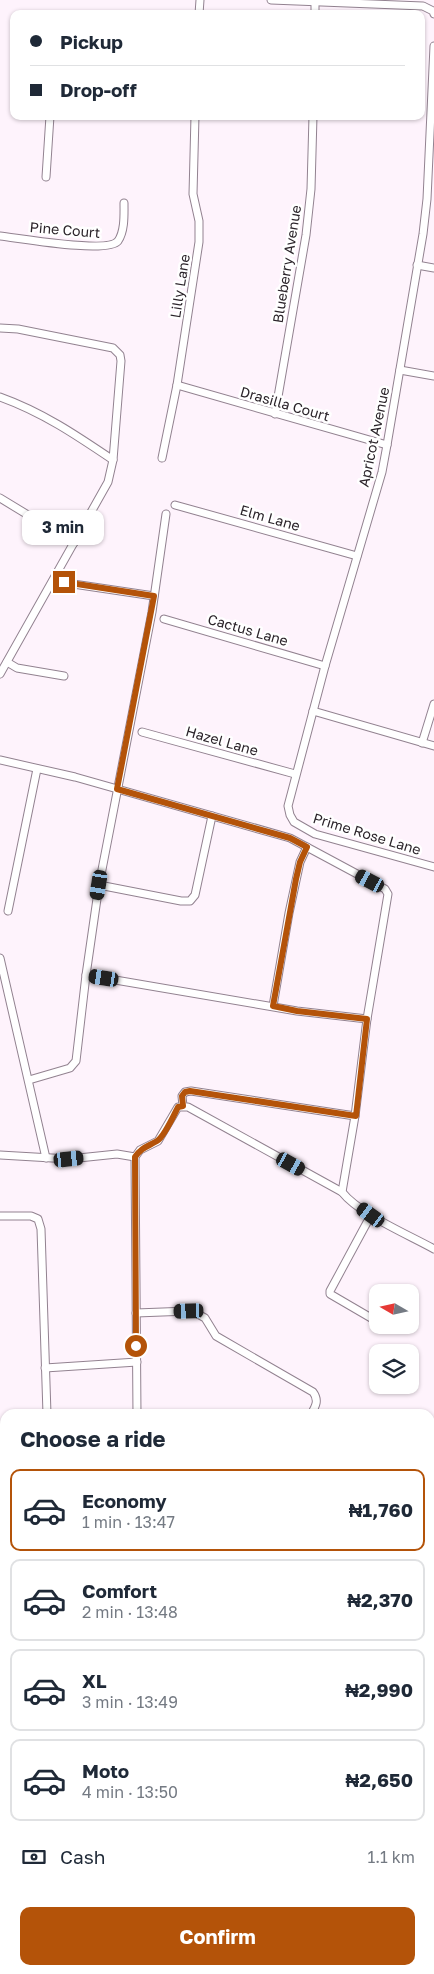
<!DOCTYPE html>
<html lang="en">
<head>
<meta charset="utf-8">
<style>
  body { margin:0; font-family:"Golos Text",sans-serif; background:#f2f2f3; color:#1f2937; height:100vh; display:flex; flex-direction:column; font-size:19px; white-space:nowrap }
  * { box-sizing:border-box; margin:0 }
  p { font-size:16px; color:#747a83 }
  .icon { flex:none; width:28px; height:28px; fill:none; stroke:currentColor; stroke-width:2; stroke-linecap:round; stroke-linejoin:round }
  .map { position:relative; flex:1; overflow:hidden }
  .side { position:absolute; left:0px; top:1409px; width:435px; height:566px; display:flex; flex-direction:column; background:#fff; border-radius:15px 15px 0 0; box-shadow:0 1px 4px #0004 }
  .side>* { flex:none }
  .top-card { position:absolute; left:10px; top:10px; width:415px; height:110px; border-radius:10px; box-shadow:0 1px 4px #0004; display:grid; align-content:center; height:110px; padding:0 20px; background:#fff }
  .needle { width:32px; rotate:279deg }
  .controls { position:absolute; left:369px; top:1284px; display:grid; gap:10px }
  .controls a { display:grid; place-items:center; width:50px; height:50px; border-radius:10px; background:#fff; box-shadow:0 1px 4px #0004; font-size:25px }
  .end { position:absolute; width:22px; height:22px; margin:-11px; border:6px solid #b45309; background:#fff; box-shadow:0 0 0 2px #fff }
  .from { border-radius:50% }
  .bubble { position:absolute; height:35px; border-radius:10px; background:#fff; box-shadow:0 1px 4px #0004; font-size:16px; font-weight:700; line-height:35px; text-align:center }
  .car { position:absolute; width:15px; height:30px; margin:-15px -8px; border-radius:6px; box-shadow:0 0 4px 1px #0007; background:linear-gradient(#222 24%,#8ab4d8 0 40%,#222 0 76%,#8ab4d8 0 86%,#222 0) }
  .top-card b { display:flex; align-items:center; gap:18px; height:48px; font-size:19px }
  .top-card b+b { border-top:1px solid #e0e1e3 }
  .top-card i { width:12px; height:12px; background:#1f2937 }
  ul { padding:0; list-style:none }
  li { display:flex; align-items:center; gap:15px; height:82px; margin:0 10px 8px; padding:0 10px; border:2px solid #e0e1e3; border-radius:10px }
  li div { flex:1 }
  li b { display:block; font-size:19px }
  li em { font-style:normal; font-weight:700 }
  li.selected { border-color:#b45309 }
  li>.icon { width:45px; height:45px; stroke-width:1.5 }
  h2 { padding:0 20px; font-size:22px; line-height:60px }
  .pay { display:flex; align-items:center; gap:12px; height:55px; padding:0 20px; font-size:19px }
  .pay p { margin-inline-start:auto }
  .primary-button { display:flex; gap:10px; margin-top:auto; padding:10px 20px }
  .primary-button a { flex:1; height:58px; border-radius:10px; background:#b45309; color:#fff; font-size:20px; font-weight:700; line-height:58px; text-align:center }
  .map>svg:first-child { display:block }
</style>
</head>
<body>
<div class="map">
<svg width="434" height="1974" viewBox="0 0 434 1974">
  <rect width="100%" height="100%" fill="#fef3fc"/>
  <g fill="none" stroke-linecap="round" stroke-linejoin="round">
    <g stroke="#928290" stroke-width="9">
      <g id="street">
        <polyline points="271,0 423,6 433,11 434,14"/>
        <polyline points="199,14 200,0"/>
        <polyline points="315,14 315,1"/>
        <polyline points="434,46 427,199 423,234 387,445 382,472 325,666 288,806 290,815 294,822 315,834 434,867"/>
        <polyline points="46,177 50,116"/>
        <path d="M0,236C19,238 108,254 118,241C125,231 124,214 124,203"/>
        <polyline points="417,265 434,268"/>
        <polyline points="0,328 18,329 113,348 120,355 121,361 113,460 108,482 0,674"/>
        <polyline points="400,370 434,376"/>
        <polyline points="177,385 387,445"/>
        <path d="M0,397C42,412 76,435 113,460"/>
        <polyline points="275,414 306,235 311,189 313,116"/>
        <polyline points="162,458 177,385 199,242 199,221 193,194 195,116"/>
        <polyline points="0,498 74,543"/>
        <polyline points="175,505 357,556"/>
        <polyline points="53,581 154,596"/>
        <polyline points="164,619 325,666"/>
        <polyline points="7,662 17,668 64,676"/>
        <polyline points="313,711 434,746"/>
        <polyline points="142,732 295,774"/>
        <polyline points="422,743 434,704"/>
        <polyline points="0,760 75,777 290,838 385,889 388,894 367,1019 355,1116 342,1192"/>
        <polyline points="99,885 181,901 190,901 195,895 212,816"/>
        <polyline points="8,911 37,769"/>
        <polyline points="0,958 46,1158"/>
        <polyline points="86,975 297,1011 367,1019"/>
        <polyline points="273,1006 289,913 300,862 307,847"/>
        <polyline points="29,1080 70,1068 76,1061 86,975 99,885 152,612 166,514"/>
        <polyline points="183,1106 182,1096 185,1092 191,1091 355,1116"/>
        <polyline points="0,1155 69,1159 117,1154 135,1157"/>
        <polyline points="371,1215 330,1291 330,1294 378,1322"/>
        <polyline points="0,1216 31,1216 38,1219 41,1229 47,1414"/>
        <path d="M136,1313L189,1311L196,1313L205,1318L216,1336L313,1392C319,1400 316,1406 311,1414"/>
        <polyline points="383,1325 384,1326"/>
        <polyline points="45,1368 137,1362"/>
        <path d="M137,1414L135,1157L140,1150L158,1141L178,1107H188L342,1192C359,1214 409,1235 434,1249"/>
        <polyline points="430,1540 434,1517"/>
        <polyline points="430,1556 434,1563"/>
        <polyline points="0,1662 5,1663"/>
        <polyline points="430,1711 434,1711"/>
        <polyline points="0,1800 5,1802"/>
        <polyline points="430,1809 434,1810"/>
        <polyline points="430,1883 434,1884"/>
        <polyline points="0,1900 5,1900"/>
        <polyline points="431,1927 434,1928"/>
        <polyline points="186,1974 187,1970"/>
      </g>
    </g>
    <use href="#street" stroke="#fff" stroke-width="7"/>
  </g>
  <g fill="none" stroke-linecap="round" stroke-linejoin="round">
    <path stroke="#b45309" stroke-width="6" d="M64,582L154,596L117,789L290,838L307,847L300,862L296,879L273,1006L297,1011L367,1019L356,1116L190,1091L185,1092L182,1096L183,1106L178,1107C174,1115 164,1137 157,1141C147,1147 142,1147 135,1157L136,1346"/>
  </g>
  <g text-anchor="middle" stroke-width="5" stroke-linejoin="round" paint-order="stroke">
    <g font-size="14" fill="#2b242a" stroke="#fff">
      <text transform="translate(65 230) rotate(5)" y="5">Pine Court</text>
      <text transform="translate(287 264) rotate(-81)" y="5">Blueberry Avenue</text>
      <text transform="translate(180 286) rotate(-81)" y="5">Lilly Lane</text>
      <text transform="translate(285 404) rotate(16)" y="5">Drasilla Court</text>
      <text transform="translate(374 437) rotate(-78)" y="5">Apricot Avenue</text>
      <text transform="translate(270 518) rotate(16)" y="5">Elm Lane</text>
      <text transform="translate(248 630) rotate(16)" y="5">Cactus Lane</text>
      <text transform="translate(222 741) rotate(16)" y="5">Hazel Lane</text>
      <text transform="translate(367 834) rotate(17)" y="5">Prime Rose Lane</text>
    </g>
  </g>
</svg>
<div class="controls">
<a><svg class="needle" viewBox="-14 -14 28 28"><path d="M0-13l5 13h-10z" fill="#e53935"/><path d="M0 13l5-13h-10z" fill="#747a83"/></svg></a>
<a><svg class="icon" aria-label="layers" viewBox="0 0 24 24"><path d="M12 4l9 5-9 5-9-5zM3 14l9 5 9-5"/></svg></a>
</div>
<i class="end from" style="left:136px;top:1346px"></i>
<i class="end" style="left:64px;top:582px"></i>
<div class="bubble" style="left:22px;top:510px;width:82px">3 min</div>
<i class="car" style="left:370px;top:881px;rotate:298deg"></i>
<i class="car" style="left:99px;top:885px;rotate:189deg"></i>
<i class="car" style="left:104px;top:978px;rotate:279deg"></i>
<i class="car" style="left:69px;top:1159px;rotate:84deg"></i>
<i class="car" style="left:291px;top:1164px;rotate:119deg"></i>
<i class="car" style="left:371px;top:1215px;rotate:306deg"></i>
<i class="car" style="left:189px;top:1311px;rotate:268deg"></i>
<div class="top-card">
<b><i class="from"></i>Pickup</b>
<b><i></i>Drop-off</b>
</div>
<section class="side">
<h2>Choose a ride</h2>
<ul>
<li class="selected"><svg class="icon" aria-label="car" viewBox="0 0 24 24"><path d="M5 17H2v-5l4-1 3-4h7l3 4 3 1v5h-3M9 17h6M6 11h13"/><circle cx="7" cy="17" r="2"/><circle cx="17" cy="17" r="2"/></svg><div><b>Economy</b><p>1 min · 13:47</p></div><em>₦1,760</em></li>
<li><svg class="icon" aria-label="car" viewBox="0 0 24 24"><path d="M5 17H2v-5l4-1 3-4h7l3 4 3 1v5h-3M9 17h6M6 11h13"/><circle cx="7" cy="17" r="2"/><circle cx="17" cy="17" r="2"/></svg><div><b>Comfort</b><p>2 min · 13:48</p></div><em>₦2,370</em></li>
<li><svg class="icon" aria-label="car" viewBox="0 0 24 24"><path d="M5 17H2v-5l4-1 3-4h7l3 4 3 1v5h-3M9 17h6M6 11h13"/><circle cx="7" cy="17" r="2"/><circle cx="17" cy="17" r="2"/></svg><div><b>XL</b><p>3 min · 13:49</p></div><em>₦2,990</em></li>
<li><svg class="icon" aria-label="car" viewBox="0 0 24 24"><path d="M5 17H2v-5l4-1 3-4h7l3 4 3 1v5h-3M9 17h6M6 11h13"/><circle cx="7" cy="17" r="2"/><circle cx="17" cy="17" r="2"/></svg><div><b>Moto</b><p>4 min · 13:50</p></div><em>₦2,650</em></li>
</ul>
<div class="pay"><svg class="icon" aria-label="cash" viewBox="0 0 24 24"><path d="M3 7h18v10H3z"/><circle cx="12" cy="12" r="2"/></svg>Cash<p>1.1 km</p></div>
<div class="primary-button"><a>Confirm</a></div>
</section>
</div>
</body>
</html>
